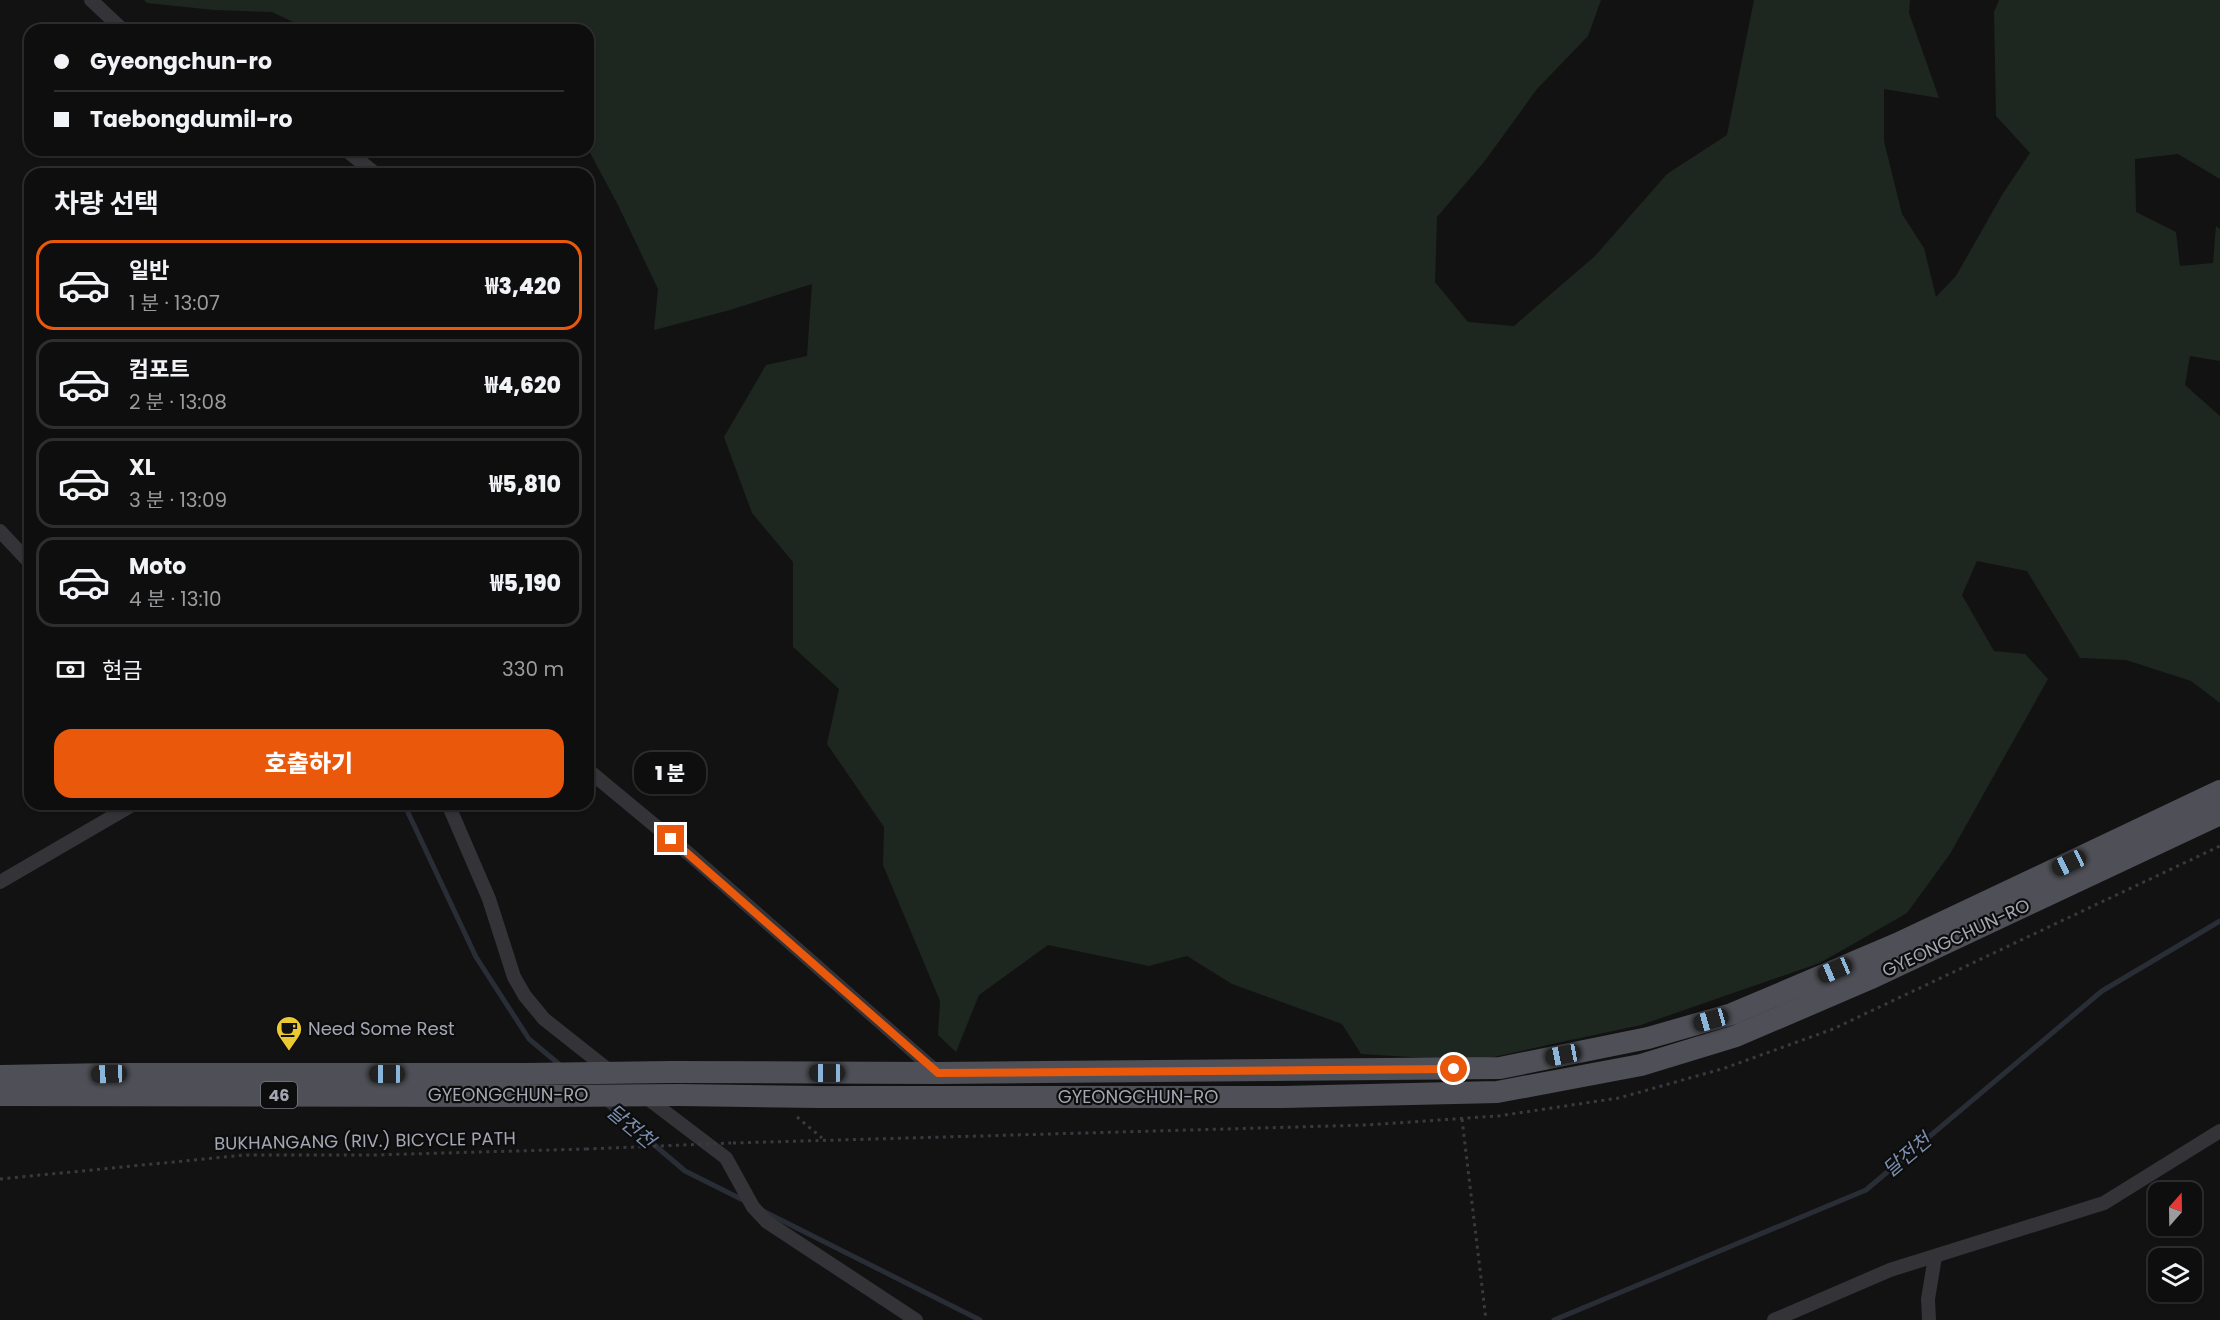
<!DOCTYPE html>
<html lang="ko">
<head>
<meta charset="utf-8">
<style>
  body { margin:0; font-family:Poppins,"Noto Sans KR",sans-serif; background:#1c1c1c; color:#f1f3f6; height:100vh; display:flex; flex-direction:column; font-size:22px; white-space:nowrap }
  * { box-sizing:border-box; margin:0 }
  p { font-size:20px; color:#9b9c9e }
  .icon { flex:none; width:33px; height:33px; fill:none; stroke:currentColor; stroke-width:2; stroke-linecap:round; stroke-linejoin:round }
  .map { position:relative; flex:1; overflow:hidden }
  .side { position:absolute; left:24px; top:168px; width:570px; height:642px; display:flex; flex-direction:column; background:#0e0e0e; border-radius:18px; box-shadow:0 2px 4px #0004,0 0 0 2px #2e2e2e }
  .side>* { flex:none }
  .banner { position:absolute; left:24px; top:24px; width:570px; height:132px; border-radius:18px; box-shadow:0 2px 4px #0004,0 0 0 2px #2e2e2e; display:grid; align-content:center; height:132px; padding:0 30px; background:#0e0e0e }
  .needle { width:39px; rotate:20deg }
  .buttons { position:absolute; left:2148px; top:1182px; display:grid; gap:12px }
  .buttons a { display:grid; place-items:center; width:54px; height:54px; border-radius:12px; background:#0e0e0e; box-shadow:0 2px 4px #0004,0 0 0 2px #2e2e2e; font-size:30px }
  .end { position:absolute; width:27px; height:27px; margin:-14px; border:8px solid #ea580c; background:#fff; box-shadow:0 0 0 3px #fff }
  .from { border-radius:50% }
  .bubble { position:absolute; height:42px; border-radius:18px; background:#0e0e0e; box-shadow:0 2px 4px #0004,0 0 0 2px #2e2e2e; font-size:20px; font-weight:800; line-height:42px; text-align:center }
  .car { position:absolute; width:18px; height:36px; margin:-18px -9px; border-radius:8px; box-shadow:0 0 4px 2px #0007; background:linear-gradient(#222 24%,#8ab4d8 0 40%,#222 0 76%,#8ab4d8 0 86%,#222 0) }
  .banner b { display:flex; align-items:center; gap:21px; height:57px; font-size:22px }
  .banner b+b { border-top:2px solid #2e2e2e }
  .banner i { width:15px; height:15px; background:#f1f3f6 }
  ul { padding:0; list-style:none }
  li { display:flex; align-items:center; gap:18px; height:90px; margin:0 12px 9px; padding:0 18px; border:3px solid #2e2e2e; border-radius:18px }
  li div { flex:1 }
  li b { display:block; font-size:22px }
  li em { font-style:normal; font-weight:800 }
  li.active { border-color:#ea580c }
  li>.icon { width:54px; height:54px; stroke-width:1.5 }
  h2 { padding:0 30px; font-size:27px; line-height:72px }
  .pay { display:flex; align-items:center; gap:15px; height:66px; padding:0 30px; font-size:22px }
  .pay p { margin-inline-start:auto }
  .button { display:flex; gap:12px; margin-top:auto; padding:12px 30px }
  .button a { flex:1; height:69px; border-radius:18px; background:#ea580c; color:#fff; font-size:24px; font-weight:800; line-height:69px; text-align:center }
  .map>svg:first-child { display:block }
</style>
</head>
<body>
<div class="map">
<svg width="2220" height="1320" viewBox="0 0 2220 1320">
  <rect width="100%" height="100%" fill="#121213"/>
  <polygon fill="#1e2620" points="144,0 1601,0 1588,36 1537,89 1484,162 1437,217 1435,282 1468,322 1514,326 1595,256 1667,174 1727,135 1754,0 1910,0 1909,13 1939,98 1884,89 1884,141 1902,214 1924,248 1936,297 1956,276 2002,195 2030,153 1996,116 1994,12 1999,0 2220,0 2220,179 2178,154 2135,159 2136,212 2176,232 2180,266 2213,263 2216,226 2220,229 2220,361 2190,356 2185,385 2220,416 2220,703 2191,681 2126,660 2080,658 2027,571 1977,561 1962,595 1994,651 2025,654 2048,679 1950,854 1907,913 1820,963 1641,1025 1475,1061 1361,1054 1342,1024 1232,984 1187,956 1149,966 1048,945 979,995 956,1052 938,1035 940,1001 883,865 884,827 827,744 839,689 793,647 793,562 752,513 724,437 766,365 807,356 812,284 730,310 654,330 658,289 619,207 588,149 588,30 310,30 272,12 214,10 147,3"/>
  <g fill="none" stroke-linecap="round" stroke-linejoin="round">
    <g stroke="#292e36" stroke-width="5">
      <polyline points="404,804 476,957 529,1039 560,1065"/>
      <polyline points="604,1102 685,1171 745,1201"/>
      <polyline points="761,1210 980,1320"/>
      <polyline points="1554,1320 1866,1190 2102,991 2220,921"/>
    </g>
    <g stroke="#393a3f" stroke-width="3" stroke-dasharray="3 4.5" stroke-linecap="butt">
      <polyline points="797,1117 822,1138"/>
      <polyline points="1462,1119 1486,1320"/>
      <polyline points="733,1143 1366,1125 1498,1116 1619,1098 1725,1068 1833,1029 2220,846"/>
      <polyline points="0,1179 245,1155 374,1155 586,1149"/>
    </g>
    <g stroke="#333338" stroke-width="14">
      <polyline points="91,0 123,30"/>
      <polyline points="346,150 376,174"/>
      <polyline points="0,531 30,563"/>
      <polyline points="588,770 688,853 938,1073"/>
      <polyline points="448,804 489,899 514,977 525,996 544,1019 611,1072"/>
      <polyline points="0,882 134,804"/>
      <polyline points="643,1095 726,1158 753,1207 767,1222 916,1320"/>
      <polyline points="1774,1320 1890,1270 2104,1203 2220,1131"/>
      <polyline points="1929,1320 1928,1299 1935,1257"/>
    </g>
    <g stroke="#4f5057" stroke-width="22">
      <polyline points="671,1072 938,1073 1500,1068 1648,1038 1732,1014 1897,944 2220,791"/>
      <polyline points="0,1076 109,1074 526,1074"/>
      <polyline points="0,1095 557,1096"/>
      <polyline points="679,1095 820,1097 1283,1097 1497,1092 1641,1065 1736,1036 1869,979 2220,814"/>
    </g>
    <polyline stroke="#393a3f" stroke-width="3" stroke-dasharray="3 4.5" stroke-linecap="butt" points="586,1149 731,1143"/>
    <g stroke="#4f5057" stroke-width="22">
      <polyline points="526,1074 671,1072"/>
      <polyline points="557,1096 679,1095"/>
    </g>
  </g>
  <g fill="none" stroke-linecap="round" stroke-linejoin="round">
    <polyline stroke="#ea580c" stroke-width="8" points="671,839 938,1073 1454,1069"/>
  </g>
  <defs>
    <g id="cafe-pin" transform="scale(1.35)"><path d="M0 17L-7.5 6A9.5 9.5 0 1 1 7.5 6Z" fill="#eac933" stroke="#0d0d0e"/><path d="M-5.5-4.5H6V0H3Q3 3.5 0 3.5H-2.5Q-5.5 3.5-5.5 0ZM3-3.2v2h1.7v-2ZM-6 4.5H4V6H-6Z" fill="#111"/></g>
  </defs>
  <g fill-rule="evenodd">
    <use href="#cafe-pin" x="289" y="1029"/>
  </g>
  <g text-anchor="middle" stroke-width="4.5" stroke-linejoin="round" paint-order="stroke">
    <rect fill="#0d0d0e" stroke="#777882" stroke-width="1.5" x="261" y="1082" width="36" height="26" rx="4.5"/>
    <g font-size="16" font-weight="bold" fill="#a4a6b3">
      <text x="279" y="1101">46</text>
    </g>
    <g font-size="18" fill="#a4a6b3" stroke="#0d0d0e">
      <text transform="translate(1956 938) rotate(-25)" y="6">GYEONGCHUN-RO</text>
      <text x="508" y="1101">GYEONGCHUN-RO</text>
      <text x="1138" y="1103">GYEONGCHUN-RO</text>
      <text transform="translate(365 1141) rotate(-1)" y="6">BUKHANGANG (RIV.) BICYCLE PATH</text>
    </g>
    <g font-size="18" fill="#a4a6b3" stroke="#0d0d0e" text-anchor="start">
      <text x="308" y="1035">Need Some Rest</text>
    </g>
    <g font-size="20" font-style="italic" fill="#7b8eae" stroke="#0d0d0e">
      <text transform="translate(631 1126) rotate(40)" y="7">달전천</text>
      <text transform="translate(1907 1155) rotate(-40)" y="7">달전천</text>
    </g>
  </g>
</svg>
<div class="buttons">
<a><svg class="needle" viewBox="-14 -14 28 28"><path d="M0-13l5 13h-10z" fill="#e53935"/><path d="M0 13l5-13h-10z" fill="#9b9c9e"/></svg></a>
<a><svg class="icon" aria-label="layers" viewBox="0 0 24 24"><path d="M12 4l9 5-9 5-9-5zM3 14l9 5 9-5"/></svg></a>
</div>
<i class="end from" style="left:1454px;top:1069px"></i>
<i class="end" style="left:671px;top:839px"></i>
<div class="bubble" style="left:634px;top:752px;width:72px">1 분</div>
<i class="car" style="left:2069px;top:863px;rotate:245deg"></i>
<i class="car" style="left:1835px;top:970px;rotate:247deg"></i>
<i class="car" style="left:1711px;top:1020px;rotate:254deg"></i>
<i class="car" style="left:1563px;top:1055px;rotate:259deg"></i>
<i class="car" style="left:827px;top:1073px;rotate:270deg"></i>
<i class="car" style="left:109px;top:1074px;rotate:268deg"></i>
<i class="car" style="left:387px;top:1074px;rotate:270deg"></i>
<div class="banner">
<b><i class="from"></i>Gyeongchun-ro</b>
<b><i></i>Taebongdumil-ro</b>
</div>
<section class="side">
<h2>차량 선택</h2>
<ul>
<li class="active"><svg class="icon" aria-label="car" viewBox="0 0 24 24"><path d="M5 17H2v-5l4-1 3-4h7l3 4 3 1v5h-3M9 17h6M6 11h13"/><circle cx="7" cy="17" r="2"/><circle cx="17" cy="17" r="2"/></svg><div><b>일반</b><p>1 분 · 13:07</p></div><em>₩3,420</em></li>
<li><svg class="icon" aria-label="car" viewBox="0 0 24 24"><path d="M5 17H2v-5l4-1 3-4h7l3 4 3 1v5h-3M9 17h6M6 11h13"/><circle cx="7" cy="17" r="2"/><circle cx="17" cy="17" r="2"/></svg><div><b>컴포트</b><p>2 분 · 13:08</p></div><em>₩4,620</em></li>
<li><svg class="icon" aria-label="car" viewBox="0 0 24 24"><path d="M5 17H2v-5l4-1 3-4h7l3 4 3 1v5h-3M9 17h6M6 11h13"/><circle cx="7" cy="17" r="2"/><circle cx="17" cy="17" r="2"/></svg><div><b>XL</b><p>3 분 · 13:09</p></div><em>₩5,810</em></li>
<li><svg class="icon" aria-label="car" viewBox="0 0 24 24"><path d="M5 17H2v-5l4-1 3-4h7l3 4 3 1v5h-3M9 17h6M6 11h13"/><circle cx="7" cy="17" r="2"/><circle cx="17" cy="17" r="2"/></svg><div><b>Moto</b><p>4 분 · 13:10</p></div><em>₩5,190</em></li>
</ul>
<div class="pay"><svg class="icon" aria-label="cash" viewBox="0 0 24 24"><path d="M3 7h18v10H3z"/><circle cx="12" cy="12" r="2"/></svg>현금<p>330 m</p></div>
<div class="button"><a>호출하기</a></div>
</section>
</div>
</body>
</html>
